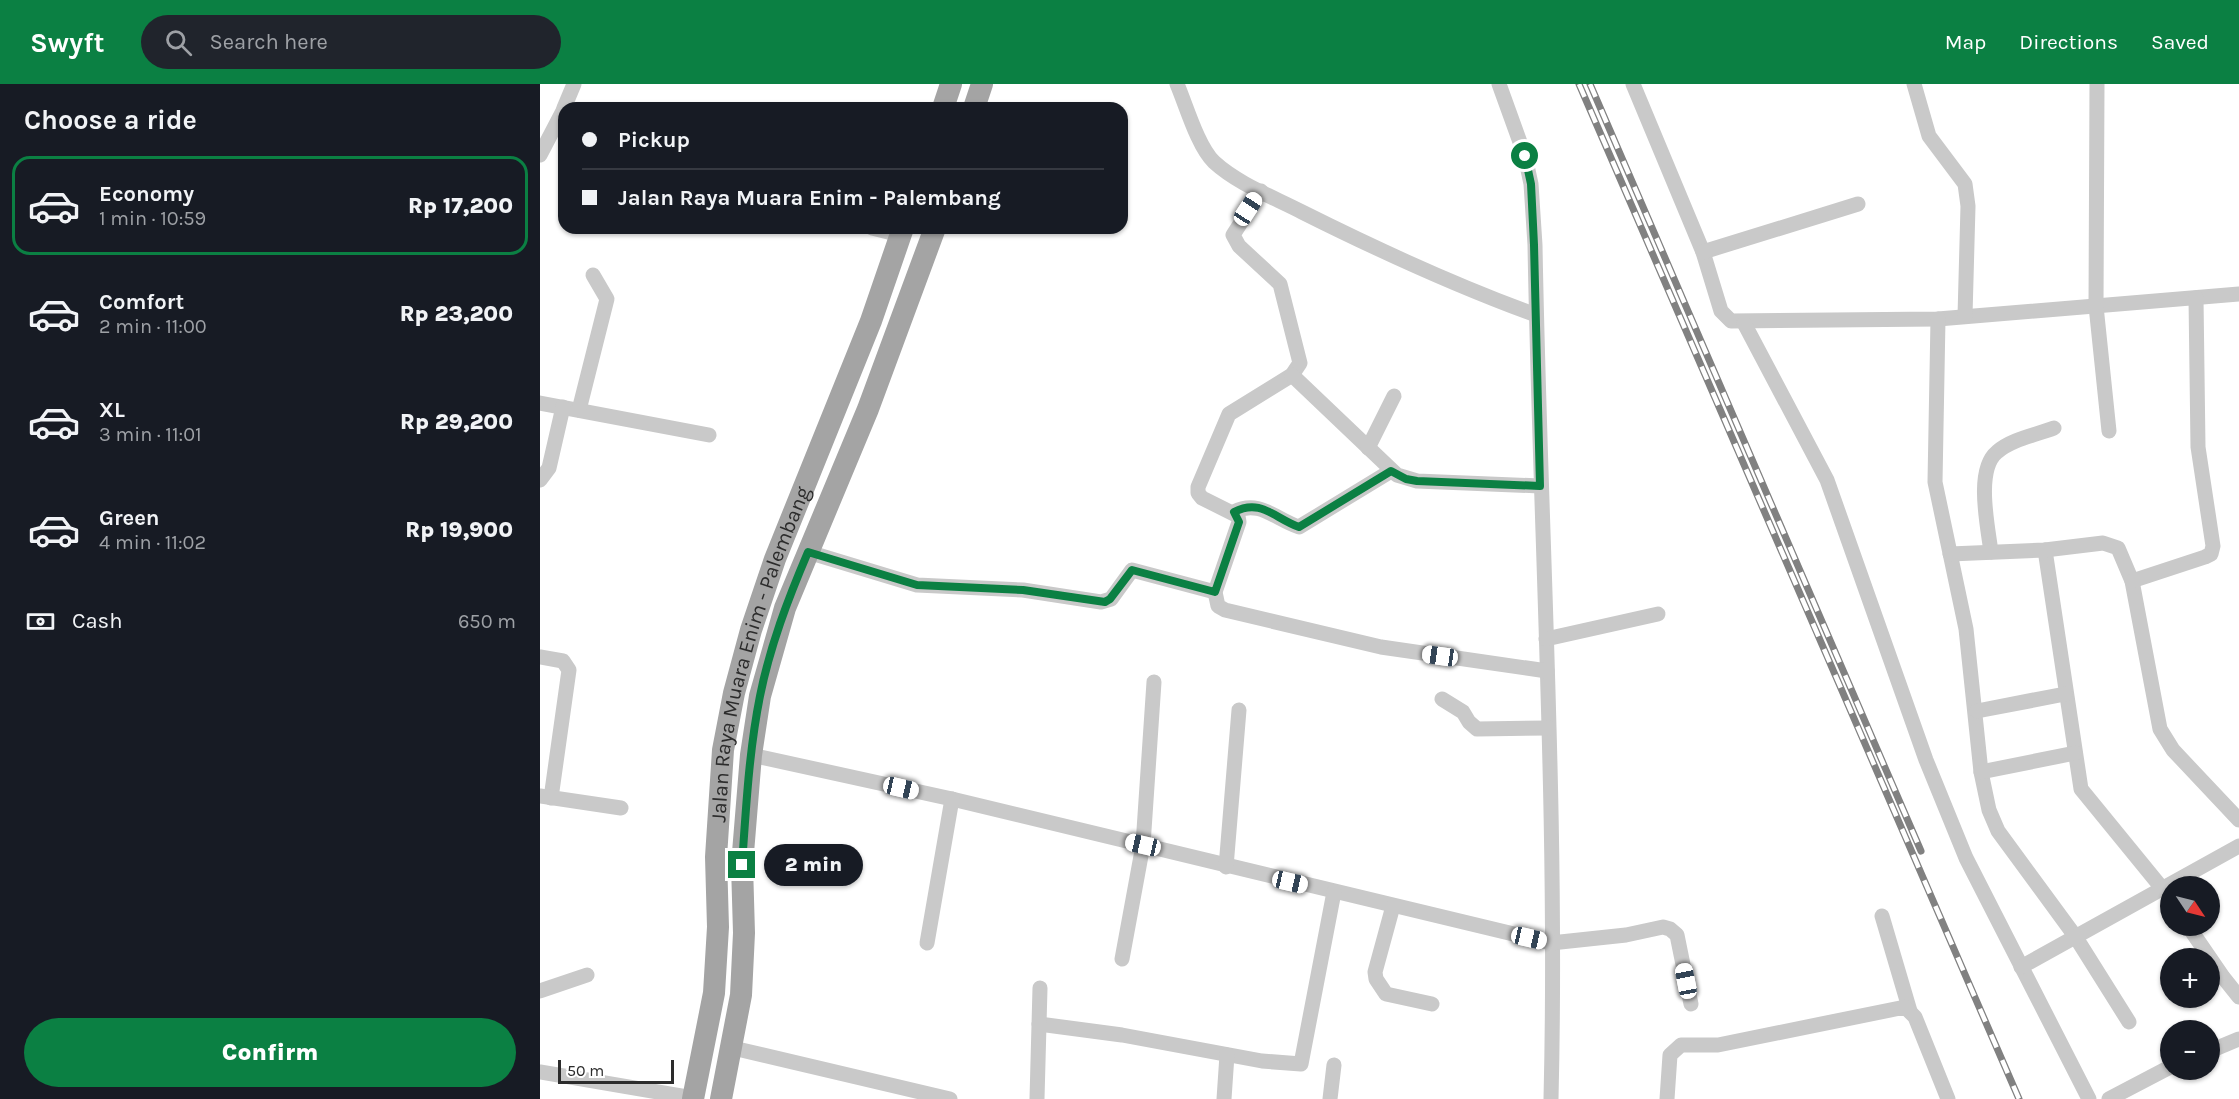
<!DOCTYPE html>
<html lang="en">
<head>
<meta charset="utf-8">
<style>
  body { margin:0; font-family:Karla,sans-serif; background:#20242c; color:#f1f3f6; height:100vh; display:flex; flex-direction:column; font-size:22px; white-space:nowrap }
  * { box-sizing:border-box; margin:0 }
  p { font-size:20px; color:#9ea1a6 }
  .icon { flex:none; width:33px; height:33px; fill:none; stroke:currentColor; stroke-width:2; stroke-linecap:round; stroke-linejoin:round }
  .map { position:relative; flex:1; overflow:hidden }
  .drawer { display:flex; flex-direction:column; background:#171b24; width:540px }
  .drawer>* { flex:none }
  .hud { position:absolute; left:18px; top:18px; width:570px; height:132px; border-radius:18px; box-shadow:0 2px 4px #0004; display:grid; align-content:center; height:132px; padding:0 24px; background:#171b24 }
  .needle { width:39px; rotate:125deg }
  .controls { position:absolute; left:1620px; top:792px; display:grid; gap:12px }
  .controls a { display:grid; place-items:center; width:60px; height:60px; border-radius:50%; background:#171b24; box-shadow:0 2px 4px #0004; font-size:30px }
  .scale { position:absolute; left:18px; bottom:15px; width:116px; box-sizing:border-box; padding-left:6px; border:3px solid #2c2c2c; border-top:0; font-size:16px; line-height:21px; white-space:nowrap; color:#2c2c2c; -webkit-text-stroke:4px #fff; paint-order:stroke }
  .end { position:absolute; width:27px; height:27px; margin:-14px; border:8px solid #0b8043; background:#fff; box-shadow:0 0 0 3px #fff }
  .from { border-radius:50% }
  .bubble { position:absolute; height:42px; border-radius:21px; background:#171b24; box-shadow:0 2px 4px #0004; font-size:20px; font-weight:800; line-height:42px; text-align:center }
  .car { position:absolute; width:18px; height:36px; margin:-18px -9px; border-radius:8px; box-shadow:0 0 4px 2px #0007; background:linear-gradient(#fff 24%,#345 0 40%,#fff 0 76%,#345 0 86%,#fff 0) }
  .hud b { display:flex; align-items:center; gap:21px; height:57px; font-size:22px }
  .hud b+b { border-top:2px solid #363941 }
  .hud i { width:15px; height:15px; background:#f1f3f6 }
  ul { padding:0; list-style:none }
  li { display:flex; align-items:center; gap:18px; height:99px; margin:0 12px 9px; padding:0 12px; border:3px solid transparent; border-radius:18px }
  li div { flex:1 }
  li b { display:block; font-size:22px }
  li em { font-style:normal; font-weight:800 }
  li.on { border-color:#0b8043 }
  li>.icon { width:54px; height:54px; stroke-width:1.5 }
  h2 { padding:0 24px; font-size:27px; line-height:72px }
  .pay { display:flex; align-items:center; gap:15px; height:66px; padding:0 24px; font-size:22px }
  .pay p { margin-inline-start:auto }
  .button { display:flex; gap:12px; margin-top:auto; padding:12px 24px }
  .button a { flex:1; height:69px; border-radius:36px; background:#0b8043; color:#fff; font-size:24px; font-weight:800; line-height:69px; text-align:center }
  header { display:flex; align-items:center; gap:36px; box-sizing:border-box; height:84px; padding:0 30px; background:#0b8043; color:#fff }
  header strong { font-size:28px }
  nav { display:flex; gap:33px; margin-inline-start:auto; font-size:21px }
  .search { width:420px; height:54px; background:#20242c; display:flex; align-items:center; gap:15px; box-sizing:border-box; padding:0 21px; border-radius:33px; color:#9ea1a6; font-size:22px }
  main { display:flex; flex:1; min-height:0 }
  .map>svg:first-child { display:block }
</style>
</head>
<body>
<header>
<strong>Swyft</strong>
<div class="search"><svg class="icon" aria-label="search" viewBox="0 0 24 24"><circle cx="10" cy="10" r="6"/><path d="M15 15l6 6"/></svg>Search here</div>
<nav><a>Map</a><a>Directions</a><a>Saved</a></nav>
</header>
<main>
<section class="drawer">
<h2>Choose a ride</h2>
<ul>
<li class="on"><svg class="icon" aria-label="car" viewBox="0 0 24 24"><path d="M5 17H2v-5l4-1 3-4h7l3 4 3 1v5h-3M9 17h6M6 11h13"/><circle cx="7" cy="17" r="2"/><circle cx="17" cy="17" r="2"/></svg><div><b>Economy</b><p>1 min · 10:59</p></div><em>Rp 17,200</em></li>
<li><svg class="icon" aria-label="car" viewBox="0 0 24 24"><path d="M5 17H2v-5l4-1 3-4h7l3 4 3 1v5h-3M9 17h6M6 11h13"/><circle cx="7" cy="17" r="2"/><circle cx="17" cy="17" r="2"/></svg><div><b>Comfort</b><p>2 min · 11:00</p></div><em>Rp 23,200</em></li>
<li><svg class="icon" aria-label="car" viewBox="0 0 24 24"><path d="M5 17H2v-5l4-1 3-4h7l3 4 3 1v5h-3M9 17h6M6 11h13"/><circle cx="7" cy="17" r="2"/><circle cx="17" cy="17" r="2"/></svg><div><b>XL</b><p>3 min · 11:01</p></div><em>Rp 29,200</em></li>
<li><svg class="icon" aria-label="car" viewBox="0 0 24 24"><path d="M5 17H2v-5l4-1 3-4h7l3 4 3 1v5h-3M9 17h6M6 11h13"/><circle cx="7" cy="17" r="2"/><circle cx="17" cy="17" r="2"/></svg><div><b>Green</b><p>4 min · 11:02</p></div><em>Rp 19,900</em></li>
</ul>
<div class="pay"><svg class="icon" aria-label="cash" viewBox="0 0 24 24"><path d="M3 7h18v10H3z"/><circle cx="12" cy="12" r="2"/></svg>Cash<p>650 m</p></div>
<div class="button"><a>Confirm</a></div>
</section>
<div class="map">
<svg width="1699" height="1015" viewBox="0 0 1699 1015">
  <rect width="100%" height="100%" fill="#fff"/>
  <g fill="none" stroke-linecap="round" stroke-linejoin="round">
    <g stroke="#c9c9c9" stroke-width="15">
      <path d="M637,0C646,21 658,63 674,78C698,100 733,113 762,128C838,166 916,202 996,231"/>
      <path d="M959,0L985,72L991,100L995,161C1000,445 1018,731 1011,1015"/>
      <polyline points="1093,0 1163,168 1181,227 1191,237 1398,235 1699,210"/>
      <polyline points="1374,0 1389,52 1425,100 1428,122 1425,232"/>
      <polyline points="1557,0 1556,222 1569,347"/>
      <polyline points="24,24 34,0"/>
      <polyline points="0,71 24,25"/>
      <polyline points="721,107 693,151 699,162 740,200 760,279 752,291 689,330 658,403 658,409 662,414 698,432 699,438 675,508 678,522 685,526 841,563 1007,587"/>
      <polyline points="332,144 360,151"/>
      <polyline points="1163,168 1318,120"/>
      <polyline points="1398,235 1395,398 1426,545 1441,688 1449,726 1458,747 1535,852 1589,938"/>
      <polyline points="1204,239 1287,396 1386,676 1426,774 1549,1015"/>
      <polyline points="752,291 857,391 877,397 1000,402"/>
      <polyline points="0,319 169,351"/>
      <polyline points="39,326 67,215 53,191"/>
      <polyline points="828,364 854,312"/>
      <polyline points="0,396 9,384 23,323"/>
      <path d="M694,428C719,415 735,435 759,443L851,387"/>
      <polyline points="1505,466 1541,705 1630,814"/>
      <polyline points="268,468 377,501 483,506 561,518 571,515 592,486 675,508"/>
      <path d="M1451,468C1448,443 1435,386 1457,368C1472,355 1496,351 1514,344"/>
      <polyline points="1410,470 1505,466 1563,459 1578,464 1592,497 1620,645 1633,666 1699,736"/>
      <polyline points="1592,497 1665,473 1671,470 1673,462 1658,363 1656,214"/>
      <polyline points="1006,555 1118,530"/>
      <polyline points="0,573 23,577 29,586 11,714"/>
      <polyline points="902,615 923,628 929,638 937,645 1008,644"/>
      <polyline points="1437,627 1525,610"/>
      <polyline points="211,671 412,715 1011,859 1086,851 1123,843 1130,845 1137,851 1151,920"/>
      <polyline points="1441,688 1535,669"/>
      <polyline points="0,712 81,724"/>
      <polyline points="686,783 699,626"/>
      <polyline points="853,822 835,888 836,895 846,910 892,920"/>
      <polyline points="1342,832 1370,927"/>
      <polyline points="1648,842 1683,893 1699,913"/>
      <polyline points="387,859 412,715"/>
      <polyline points="582,875 603,761 614,598"/>
      <polyline points="1481,883 1699,762"/>
      <polyline points="0,907 47,891"/>
      <polyline points="499,940 582,951 722,977 761,980 794,808"/>
      <polyline points="193,964 410,1015"/>
      <polyline points="1670,967 1699,955"/>
      <polyline points="0,988 153,1014"/>
      <polyline points="497,1015 500,904"/>
      <polyline points="684,1015 687,971"/>
      <polyline points="790,1015 794,981"/>
      <polyline points="1127,1015 1130,971 1141,961 1178,961 1365,923 1375,933 1408,1015"/>
      <polyline points="1569,1015 1630,983"/>
    </g>
    <g stroke="#a4a4a4" stroke-width="22">
      <polyline points="403,24 411,0"/>
      <polyline points="434,24 442,0"/>
      <path id="s1" d="M153,1015L174,909L178,843L176,773L183,666L194,609L211,546L235,475L331,237L363,144"/>
      <polyline points="181,1015 201,911 204,849 202,781 211,671 220,612 245,524 328,325 395,144"/>
    </g>
    <g stroke="#818181" stroke-width="7">
      <g id="rail">
        <polyline points="1039,0 1479,1015"/>
        <polyline points="1050,0 1381,767"/>
      </g>
    </g>
    <use href="#rail" stroke="#fff" stroke-width="4.5" stroke-dasharray="14" stroke-linecap="butt"/>
  </g>
  <g fill="none" stroke-linecap="round" stroke-linejoin="round">
    <path stroke="#0b8043" stroke-width="8" d="M202,781C206,724 209,667 220,612C230,562 248,515 268,468L377,501L483,506L565,518L570,515L592,486L675,508L699,438L694,428C721,414 734,434 759,443L851,387L866,395L877,397L1000,402L994,161L991,100L985,72"/>
  </g>
  <g text-anchor="middle" stroke-width="6" stroke-linejoin="round" paint-order="stroke">
    <g font-size="21" fill="#2c2c2c" stroke="#fff">
      <text dy="7" stroke="none"><textPath href="#s1" startOffset="453">Jalan Raya Muara Enim - Palembang</textPath></text>
    </g>
  </g>
</svg>
<div class="controls">
<a><svg class="needle" viewBox="-14 -14 28 28"><path d="M0-13l5 13h-10z" fill="#e53935"/><path d="M0 13l5-13h-10z" fill="#9ea1a6"/></svg></a>
<a>+</a>
<a>−</a>
</div>
<div class="scale">50 m</div>
<i class="end from" style="left:985px;top:72px"></i>
<i class="end" style="left:202px;top:781px"></i>
<div class="bubble" style="left:224px;top:760px;width:99px">2 min</div>
<i class="car" style="left:708px;top:125px;rotate:33deg"></i>
<i class="car" style="left:900px;top:572px;rotate:278deg"></i>
<i class="car" style="left:361px;top:704px;rotate:103deg"></i>
<i class="car" style="left:603px;top:761px;rotate:283deg"></i>
<i class="car" style="left:750px;top:798px;rotate:103deg"></i>
<i class="car" style="left:989px;top:854px;rotate:103deg"></i>
<i class="car" style="left:1146px;top:897px;rotate:349deg"></i>
<div class="hud">
<b><i class="from"></i>Pickup</b>
<b><i></i>Jalan Raya Muara Enim - Palembang</b>
</div>
</div>
</main>
</body>
</html>
